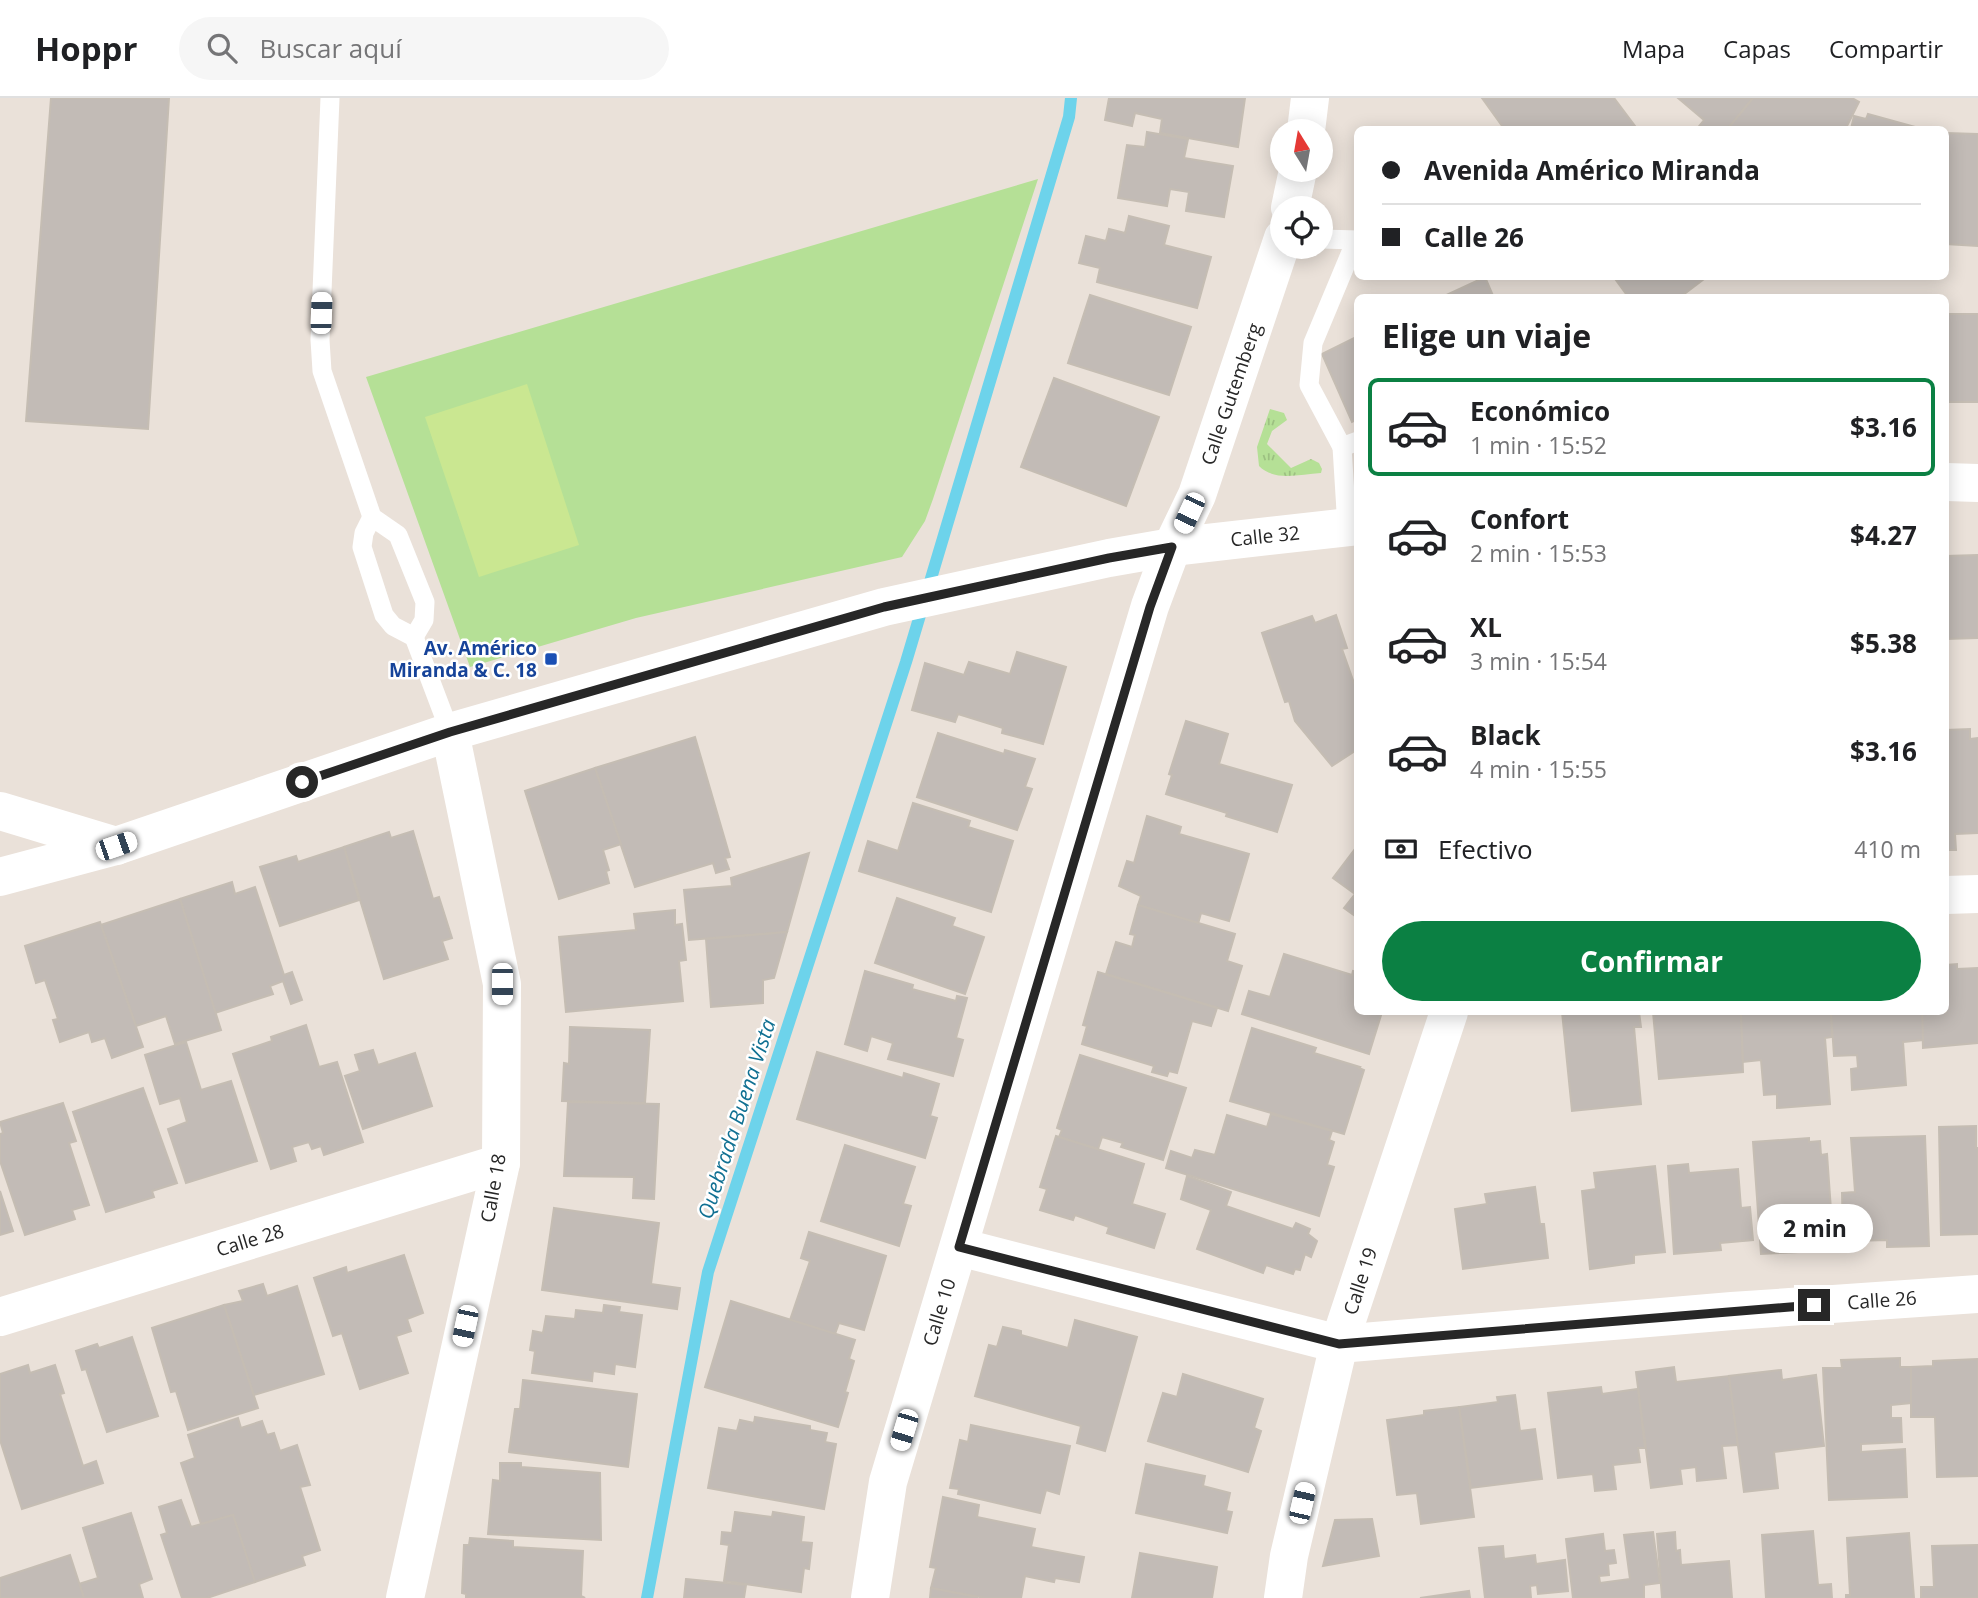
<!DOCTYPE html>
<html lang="es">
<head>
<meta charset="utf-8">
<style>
  body { margin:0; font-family:"Open Sans",sans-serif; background:#f6f6f6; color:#202124; height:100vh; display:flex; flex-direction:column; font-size:26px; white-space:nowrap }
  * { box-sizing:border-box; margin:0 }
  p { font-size:23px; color:#757577 }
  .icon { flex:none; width:38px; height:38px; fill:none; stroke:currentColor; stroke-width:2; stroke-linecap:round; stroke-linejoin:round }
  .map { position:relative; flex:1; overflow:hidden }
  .details { position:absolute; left:1354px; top:196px; width:595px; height:721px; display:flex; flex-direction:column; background:#fff; border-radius:10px; box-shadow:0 4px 18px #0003 }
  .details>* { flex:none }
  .top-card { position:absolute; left:1354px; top:28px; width:595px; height:154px; border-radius:10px; box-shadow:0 4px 18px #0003; display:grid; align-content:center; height:154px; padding:0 28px; background:#fff }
  .needle { width:46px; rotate:349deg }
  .fabs { position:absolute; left:1270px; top:21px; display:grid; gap:14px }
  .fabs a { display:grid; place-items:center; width:63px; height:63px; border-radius:50%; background:#fff; box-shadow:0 4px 18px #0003; font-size:35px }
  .end { position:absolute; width:32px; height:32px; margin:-16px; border:9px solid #272727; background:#fff; box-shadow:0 0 0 4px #fff }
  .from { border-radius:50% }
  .bubble { position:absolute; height:49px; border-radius:24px; background:#fff; box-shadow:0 4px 18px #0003; font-size:23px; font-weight:700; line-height:49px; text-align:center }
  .car { position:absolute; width:21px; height:42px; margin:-21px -10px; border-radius:9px; box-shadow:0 0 5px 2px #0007; background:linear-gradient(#fff 24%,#345 0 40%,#fff 0 76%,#345 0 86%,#fff 0) }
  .top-card b { display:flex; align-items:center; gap:24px; height:66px; font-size:26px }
  .top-card b+b { border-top:2px solid #e0e0e0 }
  .top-card i { width:18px; height:18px; background:#202124 }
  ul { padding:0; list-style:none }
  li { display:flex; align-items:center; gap:21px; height:98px; margin:0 14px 10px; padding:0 14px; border:4px solid transparent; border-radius:10px }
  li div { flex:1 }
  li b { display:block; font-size:26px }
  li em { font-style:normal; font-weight:700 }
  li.selected { border-color:#0b8043 }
  li>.icon { width:63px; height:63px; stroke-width:1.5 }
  h2 { padding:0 28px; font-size:32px; line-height:84px }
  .pay { display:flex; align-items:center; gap:18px; height:77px; padding:0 28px; font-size:26px }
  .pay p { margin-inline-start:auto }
  .button { display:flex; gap:14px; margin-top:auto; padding:14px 28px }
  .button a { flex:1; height:80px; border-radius:42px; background:#0b8043; color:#fff; font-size:28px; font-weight:700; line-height:80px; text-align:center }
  header { display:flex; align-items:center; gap:42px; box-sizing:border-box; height:98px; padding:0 35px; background:#fff; border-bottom:2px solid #e0e0e0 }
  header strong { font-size:33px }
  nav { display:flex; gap:38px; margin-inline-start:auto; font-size:24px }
  .search { width:490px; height:63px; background:#f6f6f6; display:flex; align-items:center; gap:18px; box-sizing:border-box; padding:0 24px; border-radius:38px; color:#757577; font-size:26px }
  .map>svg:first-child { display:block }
</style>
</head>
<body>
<header>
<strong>Hoppr</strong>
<div class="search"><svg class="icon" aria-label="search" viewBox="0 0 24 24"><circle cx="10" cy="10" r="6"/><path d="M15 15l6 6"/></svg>Buscar aquí</div>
<nav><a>Mapa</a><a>Capas</a><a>Compartir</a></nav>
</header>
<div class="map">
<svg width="1978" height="1500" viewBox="0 0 1978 1500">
  <defs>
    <pattern id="grass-tufts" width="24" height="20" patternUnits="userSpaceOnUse" patternTransform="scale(1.75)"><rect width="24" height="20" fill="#b5e096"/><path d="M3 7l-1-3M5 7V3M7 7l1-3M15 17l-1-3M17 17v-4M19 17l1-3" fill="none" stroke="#9cc081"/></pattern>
  </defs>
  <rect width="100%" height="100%" fill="#eae1d9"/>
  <path fill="url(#grass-tufts)" d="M1270,311L1284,315L1287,322L1272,333L1267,346L1291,370L1311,361L1319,365L1322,371L1321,375C1300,376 1275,384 1259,368L1257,349Z"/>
  <polygon fill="#b5e096" points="1038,81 933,401 925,423 902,459 636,520 470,569 366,279"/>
  <polygon fill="#cae791" points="527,286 579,447 479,479 425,319"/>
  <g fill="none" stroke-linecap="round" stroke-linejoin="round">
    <polyline stroke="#6dd3eb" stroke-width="12" points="647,1500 708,1174 906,564 1069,19 1071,0"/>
  </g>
  <g fill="#c2bbb6" stroke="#c5bdb3" stroke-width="2">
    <polygon points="51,0 169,0 148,331 26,323"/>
    <polygon points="1109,0 1245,0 1238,49 1160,35 1162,21 1135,15 1132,28 1105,22"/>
    <polygon points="1482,0 1614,0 1638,32 1505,32"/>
    <polygon points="1678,0 1753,0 1727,32 1696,32 1704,22"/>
    <polygon points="1753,0 1852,0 1859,4 1845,32 1738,32 1730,28"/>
    <polygon points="1868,16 1926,32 1851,31 1854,18 1866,21"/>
    <polygon points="1147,34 1188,41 1184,60 1233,68 1224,119 1186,113 1189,94 1170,91 1167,108 1118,100 1127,47 1145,49"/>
    <polygon points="1946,35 1978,36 1978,148 1946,146"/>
    <polygon points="1129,118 1169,128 1164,147 1211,159 1197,210 1097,184 1100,170 1079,165 1086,138 1106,143 1109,131 1125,135"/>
    <polygon points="1613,178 1708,178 1679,200 1629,200"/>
    <polygon points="1485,179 1494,200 1440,200"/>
    <polygon points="1090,197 1191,229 1169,297 1068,265"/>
    <rect x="1946" y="216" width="32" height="88"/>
    <polygon points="1358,238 1358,321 1352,324 1322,256"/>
    <polygon points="1054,280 1159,319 1126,408 1021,369"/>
    <polygon points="1978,457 1978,540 1946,541 1946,458"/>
    <polygon points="1336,517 1347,550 1342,551 1354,585 1358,584 1358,651 1332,668 1295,623 1289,603 1285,604 1262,535 1312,518 1315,525"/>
    <polygon points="1017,554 1066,569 1043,646 1002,635 1003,630 958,616 955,624 912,612 925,565 964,577 969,564 1010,576"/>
    <polygon points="1186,623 1228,636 1219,666 1292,687 1277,734 1226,718 1227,715 1166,696 1172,677 1169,676"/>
    <polygon points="1970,631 1970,641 1978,640 1978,735 1955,736 1956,752 1946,752 1946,632"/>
    <polygon points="938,635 1004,656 1005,652 1035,661 1025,689 1032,691 1017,732 917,699"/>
    <polygon points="695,639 730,759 725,760 729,771 716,775 713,765 635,789 595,670"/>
    <polygon points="595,670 621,746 603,752 609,772 606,773 609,785 559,801 525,693"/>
    <polygon points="913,705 970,723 968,729 1013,743 991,814 859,773 868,743 898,753"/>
    <polygon points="1147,718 1181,729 1179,736 1249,756 1229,823 1201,815 1198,826 1138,807 1141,798 1119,788 1127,763 1134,765"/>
    <polygon points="413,733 433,801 439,799 452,840 442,843 448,861 384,881 344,749 389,734 391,740"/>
    <polygon points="1358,747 1358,820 1344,810 1355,796 1333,780"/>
    <polygon points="344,749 359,802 280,828 260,769 296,758 298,764"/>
    <polygon points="809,755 787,834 689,842 684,792 732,788 731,780"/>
    <polygon points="232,784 235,796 255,789 284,877 292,874 302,902 291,906 283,883 270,888 273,896 215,915 180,801"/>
    <polygon points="897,800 955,820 952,828 984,839 965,896 875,865"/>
    <polygon points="180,801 221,932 175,946 166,918 136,928 101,827"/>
    <polygon points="1138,807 1235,836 1227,863 1242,868 1228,913 1106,876 1116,844 1132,849 1135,837 1130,836"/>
    <polygon points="675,812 675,827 682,826 686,862 679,863 683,903 566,914 559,839 636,832 634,816"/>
    <polygon points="100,824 143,949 112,960 105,940 92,944 89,934 60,944 53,922 58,921 45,882 36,885 25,848"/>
    <polygon points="787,834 774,880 763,882 763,905 711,909 706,841"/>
    <polygon points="1284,856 1352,877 1353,873 1358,874 1358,914 1382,914 1369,956 1242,916 1249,893 1270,899"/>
    <polygon points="1957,866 1957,871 1978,870 1978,945 1923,950 1922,914 1946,914 1946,867"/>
    <polygon points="865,873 913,887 912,891 956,903 957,898 967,900 956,940 963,942 953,978 888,961 893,945 871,938 867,953 845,946"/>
    <polygon points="1098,874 1217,910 1211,928 1192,923 1177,975 1169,973 1167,978 1152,974 1154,968 1082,946 1087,928 1083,927"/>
    <polygon points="1562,914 1639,914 1641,929 1634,929 1641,1006 1572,1013"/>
    <polygon points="1653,914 1741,914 1743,974 1659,981"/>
    <polygon points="1741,914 1831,914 1832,939 1825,940 1830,1006 1777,1010 1777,996 1764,997 1761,962 1743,964"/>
    <polygon points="1831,914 1922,914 1923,942 1903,944 1906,987 1852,992 1851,971 1858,970 1857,957 1834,958"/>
    <polygon points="306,927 319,969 337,964 363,1044 324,1057 321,1048 312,1051 309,1044 292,1049 296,1063 271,1071 233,956 272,943 271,939"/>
    <polygon points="570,929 650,932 645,1005 562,1003 564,965 569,966"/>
    <polygon points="1252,930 1316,950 1314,955 1360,969 1359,970 1364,972 1344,1036 1230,1003"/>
    <polygon points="186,944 201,992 231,983 257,1063 186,1085 168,1031 187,1024 180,1000 160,1006 145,957"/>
    <polygon points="373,952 378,967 415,955 432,1008 363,1031 345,978 360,973 355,957"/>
    <polygon points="817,954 903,980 904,975 939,986 930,1018 937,1020 925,1060 797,1021"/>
    <polygon points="1080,957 1186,990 1163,1062 1121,1049 1123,1045 1102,1039 1098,1051 1059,1039 1062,1032 1057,1030"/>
    <polygon points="143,990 177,1085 152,1093 154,1099 106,1114 73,1014"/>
    <polygon points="568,1004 659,1006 654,1101 633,1100 634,1079 564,1078"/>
    <polygon points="63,1005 76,1043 69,1045 89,1107 72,1112 75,1121 25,1137 0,1063 0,1036 3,1035 0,1024"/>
    <polygon points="1271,1016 1332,1033 1329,1042 1334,1044 1327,1067 1334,1069 1319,1118 1166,1070 1171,1053 1192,1060 1195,1052 1215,1057 1227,1017 1267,1029"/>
    <polygon points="1976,1028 1976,1050 1978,1050 1978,1136 1941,1137 1939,1029"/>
    <polygon points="1056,1038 1144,1066 1132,1106 1165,1116 1154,1150 1107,1135 1109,1129 1075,1117 1073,1122 1040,1112 1047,1091 1040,1089"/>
    <polygon points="1925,1038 1929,1148 1887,1149 1887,1142 1853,1143 1852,1137 1843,1138 1842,1095 1855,1094 1851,1040"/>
    <polygon points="1809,1040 1809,1044 1820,1043 1821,1057 1827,1056 1833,1140 1797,1143 1798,1154 1761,1156 1753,1044"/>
    <polygon points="845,1047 915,1069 903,1106 911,1108 899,1148 821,1123"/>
    <polygon points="1688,1066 1689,1075 1738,1071 1741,1110 1750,1109 1753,1142 1720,1145 1721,1152 1674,1156 1668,1068"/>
    <polygon points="1655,1068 1665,1154 1634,1157 1634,1165 1590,1171 1582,1093 1596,1091 1594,1075"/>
    <polygon points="1187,1078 1231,1094 1226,1108 1293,1131 1296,1125 1310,1131 1308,1136 1317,1143 1311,1159 1305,1156 1300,1172 1295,1171 1293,1176 1266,1167 1263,1175 1197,1151 1211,1112 1181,1101"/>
    <polygon points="1535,1089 1540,1126 1544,1126 1548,1160 1463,1171 1455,1111 1487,1106 1485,1096"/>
    <polygon points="0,1093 13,1133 0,1137"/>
    <polygon points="554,1110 659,1125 651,1186 680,1190 677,1211 542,1192"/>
    <polygon points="809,1134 886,1158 864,1232 839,1225 835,1236 790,1222 810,1163 801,1160"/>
    <polygon points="404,1157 423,1215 407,1221 411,1233 396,1238 408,1275 360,1291 342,1235 333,1238 314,1180 346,1169 347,1175"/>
    <polygon points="263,1186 267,1198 297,1188 324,1276 254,1297 224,1207 243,1203 239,1193"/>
    <polygon points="731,1203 855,1242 849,1261 854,1263 845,1294 848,1295 838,1329 705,1289"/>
    <polygon points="224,1207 258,1310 188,1332 176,1293 171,1294 152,1230"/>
    <polygon points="604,1207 620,1209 619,1214 642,1217 635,1269 615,1266 614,1276 593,1273 592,1283 532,1275 535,1253 530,1252 533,1233 543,1235 546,1218 575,1221 576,1212 603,1215"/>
    <polygon points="1075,1222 1137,1239 1105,1353 1077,1345 1081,1328 975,1298 989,1247 997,1249 1003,1229 1021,1233 1021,1237 1068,1250"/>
    <polygon points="132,1239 158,1318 107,1334 86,1271 82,1272 76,1253 97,1246 99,1250"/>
    <polygon points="1900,1260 1900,1269 1911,1269 1911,1305 1891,1307 1891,1320 1901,1320 1902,1344 1861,1346 1861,1354 1905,1351 1907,1399 1829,1402 1823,1270 1842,1270 1841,1262"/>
    <polygon points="1978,1261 1978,1378 1937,1379 1935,1319 1911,1319 1911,1269 1933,1268 1933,1263"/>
    <polygon points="28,1267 30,1275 55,1267 64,1295 60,1296 83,1368 96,1363 103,1385 22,1411 0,1342 0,1276"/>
    <polygon points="1674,1269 1676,1284 1729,1278 1738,1347 1722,1348 1726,1380 1697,1383 1696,1369 1680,1371 1682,1386 1651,1390 1636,1274"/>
    <polygon points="1781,1272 1782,1282 1816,1277 1824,1348 1774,1354 1778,1390 1744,1394 1729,1278"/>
    <polygon points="1183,1276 1263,1301 1254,1330 1261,1333 1248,1374 1148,1343 1163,1295 1177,1299"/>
    <polygon points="523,1282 637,1296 628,1369 509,1354 515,1311 520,1311"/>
    <polygon points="1601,1289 1602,1296 1638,1291 1645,1350 1638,1350 1640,1364 1613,1367 1616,1391 1595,1393 1593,1376 1558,1380 1548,1295"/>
    <polygon points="1515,1297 1520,1333 1535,1331 1542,1381 1471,1390 1459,1309 1498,1304 1497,1299"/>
    <polygon points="1459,1309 1474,1419 1421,1426 1417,1395 1397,1397 1387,1322 1424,1317 1424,1313"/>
    <polygon points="755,1319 810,1328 810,1332 827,1335 825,1344 836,1346 824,1411 708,1390 719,1330 737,1333 740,1322 754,1325"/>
    <polygon points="238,1320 241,1330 262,1323 267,1337 274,1335 280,1353 297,1347 310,1387 300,1389 320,1452 302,1458 305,1467 255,1484 233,1417 201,1426 181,1365 195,1360 188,1337"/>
    <polygon points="971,1327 1070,1348 1059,1396 1046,1392 1040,1415 958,1396 959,1391 950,1390 960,1342 968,1344"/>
    <polygon points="500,1365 521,1365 521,1369 600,1375 601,1442 488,1436 493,1382 500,1383"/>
    <polygon points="1146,1366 1205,1378 1203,1388 1230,1395 1226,1413 1232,1414 1227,1435 1136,1415"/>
    <polygon points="943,1399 979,1407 977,1419 1035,1431 1031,1449 1084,1459 1079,1484 1055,1480 1054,1484 1025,1478 1021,1500 985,1500 931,1490 936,1470 930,1469"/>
    <polygon points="181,1402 191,1429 233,1417 255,1484 207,1500 182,1500 161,1437 167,1435 159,1409"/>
    <polygon points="735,1414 772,1419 773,1414 804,1419 801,1444 812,1445 809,1471 804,1470 801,1494 724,1483 729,1447 721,1446 722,1434 732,1435"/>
    <polygon points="131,1415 152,1481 139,1486 143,1500 84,1500 79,1486 98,1480 83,1430"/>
    <polygon points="1372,1421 1379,1458 1323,1468 1335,1422"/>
    <polygon points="1813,1433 1818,1487 1831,1486 1832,1500 1766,1500 1762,1437"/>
    <polygon points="1653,1434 1660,1485 1644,1487 1644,1500 1573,1500 1566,1441 1603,1436 1605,1453 1614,1452 1616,1465 1608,1466 1609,1477 1599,1478 1600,1485 1630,1481 1624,1437"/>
    <polygon points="1675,1434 1676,1453 1680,1452 1681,1467 1729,1463 1732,1500 1662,1500 1657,1436"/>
    <polygon points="1909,1435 1914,1500 1846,1500 1846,1497 1850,1497 1847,1440"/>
    <polygon points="470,1440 513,1443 513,1449 583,1453 581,1498 585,1500 466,1500 466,1496 462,1495 464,1447 469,1447"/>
    <polygon points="1978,1447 1978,1500 1921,1500 1921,1489 1934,1489 1932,1448"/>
    <polygon points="1503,1448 1504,1461 1535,1457 1536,1466 1565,1462 1568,1493 1538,1496 1537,1487 1530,1488 1531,1500 1485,1500 1479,1450"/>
    <polygon points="1140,1455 1217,1469 1212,1500 1132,1500"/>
    <polygon points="70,1457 84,1500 0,1500 0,1480"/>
    <polygon points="686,1481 746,1487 744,1500 684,1500"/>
    <polygon points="931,1490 977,1499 977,1500 930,1500"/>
    <polygon points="1469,1493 1470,1500 1420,1500"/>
  </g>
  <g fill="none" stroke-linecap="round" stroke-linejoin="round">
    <g stroke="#fff" stroke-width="19">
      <polyline points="330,0 320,242 322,273 372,419 398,437 425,504 424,522 414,539"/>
      <polyline points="1321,141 1358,142"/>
      <polyline points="1356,142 1313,245 1309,287 1342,349 1358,343"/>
      <polyline points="1342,349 1347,429"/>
      <polyline points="372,419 364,435 362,449 384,517 393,528 414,539 450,634"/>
    </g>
    <g stroke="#fff" stroke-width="38">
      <polyline points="1306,33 1310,0"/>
      <polyline points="1290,110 1298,72"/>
      <polyline points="1946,384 1978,385"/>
      <polyline points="1172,449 1358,428"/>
      <polyline points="0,713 116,748"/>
      <polyline points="1946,797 1978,796"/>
      <polyline points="959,1149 1339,1246 1732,1213 1978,1196"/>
      <polyline points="0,1219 501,1065"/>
      <polyline points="405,1500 501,1065 502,886 450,634"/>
      <polyline points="870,1500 888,1384 1150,508 1172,449 1197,397 1283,140"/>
      <polyline points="1283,1500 1289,1458 1339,1246 1449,914"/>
    </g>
    <polyline stroke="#fff" stroke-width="38" points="0,779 116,748 450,634 884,509 1109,460 1172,449"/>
  </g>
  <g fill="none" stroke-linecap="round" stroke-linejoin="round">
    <polyline stroke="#272727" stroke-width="9" points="302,684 450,634 884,509 1109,460 1172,449 1150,509 959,1149 1339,1246 1814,1207"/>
  </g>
  <rect fill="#1a4fb4" stroke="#fff" stroke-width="2.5" x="544" y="554" width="14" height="14" rx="3.5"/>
  <g text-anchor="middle" stroke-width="5" stroke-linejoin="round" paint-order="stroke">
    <g font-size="19" fill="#272727" stroke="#fff">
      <text transform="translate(1231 296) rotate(-71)" y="7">Calle Gutemberg</text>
      <text transform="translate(1265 438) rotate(-6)" y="7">Calle 32</text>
      <text transform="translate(493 1090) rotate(-80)" y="7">Calle 18</text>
      <text transform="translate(250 1142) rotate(-17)" y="7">Calle 28</text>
      <text transform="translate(1360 1183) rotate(-72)" y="7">Calle 19</text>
      <text transform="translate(1882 1202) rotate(-4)" y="7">Calle 26</text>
      <text transform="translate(939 1214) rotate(-73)" y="7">Calle 10</text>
    </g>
    <g font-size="19" font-weight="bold" fill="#164399" stroke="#fff" text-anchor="end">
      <text x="537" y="557">Av. Américo<tspan x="537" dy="22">Miranda &amp; C. 18</tspan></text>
    </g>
    <g font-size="21" font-style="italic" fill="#107092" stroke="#fff">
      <text transform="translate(737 1021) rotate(-72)" y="7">Quebrada Buena Vista</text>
    </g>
  </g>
</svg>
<div class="fabs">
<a><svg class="needle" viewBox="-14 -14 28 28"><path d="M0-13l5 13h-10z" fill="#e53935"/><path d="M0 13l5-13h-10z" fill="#757577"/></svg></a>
<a><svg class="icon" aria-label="locate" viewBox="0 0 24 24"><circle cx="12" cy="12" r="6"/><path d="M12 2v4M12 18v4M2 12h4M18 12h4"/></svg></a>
</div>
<i class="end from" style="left:302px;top:684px"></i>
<i class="end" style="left:1814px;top:1207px"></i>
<div class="bubble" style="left:1757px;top:1106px;width:116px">2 min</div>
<i class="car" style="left:321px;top:215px;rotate:2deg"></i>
<i class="car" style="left:1189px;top:415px;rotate:205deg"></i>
<i class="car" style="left:116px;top:748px;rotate:71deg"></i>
<i class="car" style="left:502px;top:886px;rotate:180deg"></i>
<i class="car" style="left:465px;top:1228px;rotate:192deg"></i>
<i class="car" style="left:904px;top:1332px;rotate:197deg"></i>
<i class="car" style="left:1302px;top:1405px;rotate:13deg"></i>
<div class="top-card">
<b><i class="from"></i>Avenida Américo Miranda</b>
<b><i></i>Calle 26</b>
</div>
<section class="details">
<h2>Elige un viaje</h2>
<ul>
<li class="selected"><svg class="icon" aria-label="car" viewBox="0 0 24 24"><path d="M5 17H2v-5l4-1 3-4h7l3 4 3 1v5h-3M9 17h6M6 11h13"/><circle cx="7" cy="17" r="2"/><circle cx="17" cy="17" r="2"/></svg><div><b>Económico</b><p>1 min · 15:52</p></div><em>$3.16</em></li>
<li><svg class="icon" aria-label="car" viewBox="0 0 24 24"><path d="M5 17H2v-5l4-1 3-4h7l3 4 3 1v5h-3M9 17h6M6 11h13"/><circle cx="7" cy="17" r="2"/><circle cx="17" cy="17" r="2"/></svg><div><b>Confort</b><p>2 min · 15:53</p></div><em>$4.27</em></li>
<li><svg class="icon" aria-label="car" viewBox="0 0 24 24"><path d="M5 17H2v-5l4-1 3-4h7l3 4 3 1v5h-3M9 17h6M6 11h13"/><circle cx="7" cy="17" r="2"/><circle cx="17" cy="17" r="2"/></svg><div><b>XL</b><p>3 min · 15:54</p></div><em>$5.38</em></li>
<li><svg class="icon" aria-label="car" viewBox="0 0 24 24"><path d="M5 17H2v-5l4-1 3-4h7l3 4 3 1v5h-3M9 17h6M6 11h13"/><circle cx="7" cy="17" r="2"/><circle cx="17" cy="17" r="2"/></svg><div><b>Black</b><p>4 min · 15:55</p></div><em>$3.16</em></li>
</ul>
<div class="pay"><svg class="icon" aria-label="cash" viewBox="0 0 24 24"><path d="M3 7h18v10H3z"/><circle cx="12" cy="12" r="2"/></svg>Efectivo<p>410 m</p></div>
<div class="button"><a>Confirmar</a></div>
</section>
</div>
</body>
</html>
